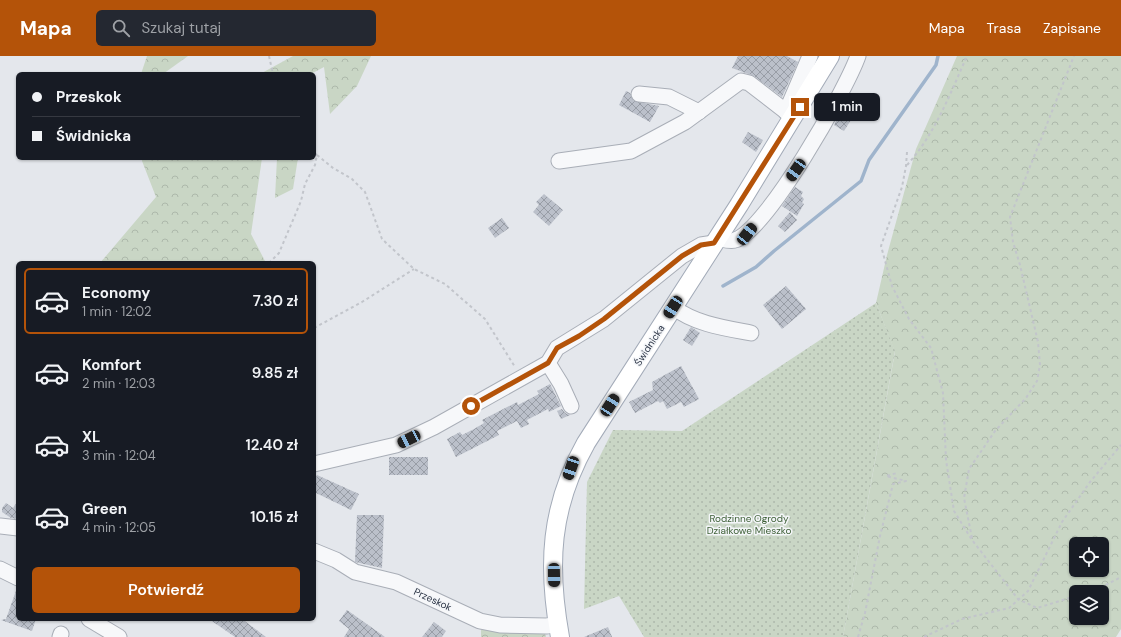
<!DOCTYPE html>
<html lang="pl">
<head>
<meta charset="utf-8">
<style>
  body { margin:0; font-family:"DM Sans",sans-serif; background:#242831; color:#f1f3f6; height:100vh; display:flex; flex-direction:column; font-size:15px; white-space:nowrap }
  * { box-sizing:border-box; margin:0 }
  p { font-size:13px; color:#9ea1a6 }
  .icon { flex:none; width:22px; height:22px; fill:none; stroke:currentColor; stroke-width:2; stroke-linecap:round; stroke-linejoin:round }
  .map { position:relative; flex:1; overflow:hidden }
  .side { position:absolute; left:16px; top:205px; width:300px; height:360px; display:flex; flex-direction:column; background:#171b24; border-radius:6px; box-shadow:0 1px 3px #0004 }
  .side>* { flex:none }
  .guide { position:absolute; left:16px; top:16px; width:300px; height:88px; border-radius:6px; box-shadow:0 1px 3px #0004; display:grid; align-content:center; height:88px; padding:0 16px; background:#171b24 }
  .buttons { position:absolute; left:1069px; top:481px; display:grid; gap:8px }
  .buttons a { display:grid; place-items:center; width:40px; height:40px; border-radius:6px; background:#171b24; box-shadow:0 1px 3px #0004; font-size:20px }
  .end { position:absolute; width:18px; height:18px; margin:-9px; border:5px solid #b45309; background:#fff; box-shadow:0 0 0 2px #fff }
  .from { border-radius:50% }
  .bubble { position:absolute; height:28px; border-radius:6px; background:#171b24; box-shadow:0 1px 3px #0004; font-size:13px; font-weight:600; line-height:28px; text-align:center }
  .car { position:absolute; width:12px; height:24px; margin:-12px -6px; border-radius:5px; box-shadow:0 0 3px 1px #0007; background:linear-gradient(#222 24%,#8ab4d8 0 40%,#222 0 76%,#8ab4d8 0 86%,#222 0) }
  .guide b { display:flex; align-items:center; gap:14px; height:38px; font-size:15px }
  .guide b+b { border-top:1px solid #363941 }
  .guide i { width:10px; height:10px; background:#f1f3f6 }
  ul { padding:7px 0 0; list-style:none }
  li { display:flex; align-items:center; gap:12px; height:66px; margin:0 8px 6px; padding:0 8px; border:2px solid transparent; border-radius:6px }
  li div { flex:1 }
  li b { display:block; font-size:15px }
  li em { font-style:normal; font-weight:600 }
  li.current { border-color:#b45309 }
  li>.icon { width:36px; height:36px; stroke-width:1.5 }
  .action { display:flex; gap:8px; margin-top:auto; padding:8px 16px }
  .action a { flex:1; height:46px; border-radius:6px; background:#b45309; color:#fff; font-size:16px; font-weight:600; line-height:46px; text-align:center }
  header { display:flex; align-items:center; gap:24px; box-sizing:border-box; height:56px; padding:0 20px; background:#b45309; color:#fff }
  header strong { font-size:19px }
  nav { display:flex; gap:22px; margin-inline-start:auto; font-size:14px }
  .search { width:280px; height:36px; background:#242831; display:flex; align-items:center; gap:10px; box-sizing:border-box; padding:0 14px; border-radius:6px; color:#9ea1a6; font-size:15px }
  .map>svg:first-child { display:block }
</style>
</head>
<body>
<header>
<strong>Mapa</strong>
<div class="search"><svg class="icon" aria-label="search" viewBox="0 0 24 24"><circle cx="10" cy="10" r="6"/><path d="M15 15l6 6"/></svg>Szukaj tutaj</div>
<nav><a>Mapa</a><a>Trasa</a><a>Zapisane</a></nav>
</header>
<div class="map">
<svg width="1121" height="581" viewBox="0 0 1121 581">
  <defs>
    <pattern id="forest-crowns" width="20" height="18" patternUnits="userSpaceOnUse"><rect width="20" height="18" fill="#c9d6c5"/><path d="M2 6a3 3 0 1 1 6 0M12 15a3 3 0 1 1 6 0" fill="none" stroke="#adb8ab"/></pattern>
    <pattern id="garden-dots" width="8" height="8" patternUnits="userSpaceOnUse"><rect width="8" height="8" fill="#c9d6c5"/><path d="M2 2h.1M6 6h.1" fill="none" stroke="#adb8ab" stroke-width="1.8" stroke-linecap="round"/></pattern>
    <pattern id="building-cross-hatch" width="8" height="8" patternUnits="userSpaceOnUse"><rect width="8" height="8" fill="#bbc0ca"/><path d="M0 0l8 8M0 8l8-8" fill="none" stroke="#989da6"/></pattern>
  </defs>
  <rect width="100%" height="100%" fill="#e4e7ec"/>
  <g fill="url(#forest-crowns)" fill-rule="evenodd">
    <polygon points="147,0 188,0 163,18 141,18"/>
    <polygon points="293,0 371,0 357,30 330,58 324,11 311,18 260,18"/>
    <path d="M957,0H1121V573L1116,581H843L895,296L876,247L887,199L916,93ZM1076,488H1102V514H1076ZM1076,536H1102V562H1076Z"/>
    <polygon points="142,102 262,102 251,178 266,207 100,207 156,141 142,105"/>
    <polygon points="277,102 298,102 293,133 275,142"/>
    <polygon points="481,574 544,574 546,581 481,581"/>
  </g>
  <polygon fill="url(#garden-dots)" points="876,247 895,295 843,581 644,581 619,540 584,553 587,426 613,374 682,375"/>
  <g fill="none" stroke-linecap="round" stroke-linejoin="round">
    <polyline stroke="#9fb4cc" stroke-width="3.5" points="723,230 756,211 774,195 861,125 869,104 936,9 938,0"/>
  </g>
  <g fill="url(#building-cross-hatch)">
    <polygon points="738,0 787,0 798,6 782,41 754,20 732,12"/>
    <polygon points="626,35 630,37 634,45 659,50 650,66 619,49"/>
    <polygon points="846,46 858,53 844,75 834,69"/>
    <polygon points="748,76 763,84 756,96 742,86"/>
    <polygon points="795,131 803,136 801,140 804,143 802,147 804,148 797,160 782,150"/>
    <polygon points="544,138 563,154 549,170 533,156 539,149 536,146"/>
    <polygon points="790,156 797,164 785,176 778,170"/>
    <polygon points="502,162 509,172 495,182 488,172"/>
    <polygon points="786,230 806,253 782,273 763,249"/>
    <polygon points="691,271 700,277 692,290 683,284"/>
    <polygon points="681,310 699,343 684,351 681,346 667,353 663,345 660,347 658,345 635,357 629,346 653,334 652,326"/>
    <polygon points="550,328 561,350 549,356 548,353 527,364 529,368 521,372 517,365 497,375 499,379 456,401 447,383 460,376 462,379 474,373 484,367 482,364 517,346 518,349 539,338 537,335"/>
    <polygon points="562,353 565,357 570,359 561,363 557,355"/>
    <rect x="389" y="401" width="39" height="18"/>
    <polygon points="317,419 359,438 351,454 314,436 314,426"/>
    <polygon points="18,445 18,463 11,462 2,456 2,452 6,447 13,452"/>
    <polygon points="357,459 384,459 382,512 355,506"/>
    <polygon points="17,532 18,563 36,563 32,575 1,564 6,563"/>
    <polygon points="347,554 364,566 385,581 344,581 349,573 339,565"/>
    <polygon points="209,563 242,563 266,581 235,581"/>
    <polygon points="434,566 446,575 442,581 422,581"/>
    <polygon points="608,571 612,581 584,581"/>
  </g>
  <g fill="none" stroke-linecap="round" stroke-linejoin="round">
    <g stroke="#a9aeb7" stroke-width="17">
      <g id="minor">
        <polyline points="639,38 669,41 699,56"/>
        <polyline points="786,56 810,0"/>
        <polyline points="559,105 631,95 685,66 741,25 749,27 793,61"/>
        <path d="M717,182C722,183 731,186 735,184C767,174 846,34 858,0"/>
        <path d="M673,251C695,268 724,272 751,277"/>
        <polyline points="548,307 561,328 571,350"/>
        <polyline points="314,408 396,389 434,371 548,307 557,292 604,263 682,200 701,189 714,187"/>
        <polyline points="0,470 18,472"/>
        <polyline points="314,495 336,504 355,516 396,526 480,565 500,569 547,570 558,568"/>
        <polyline points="0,513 18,522"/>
        <polyline points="89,563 119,581"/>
        <polyline points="60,581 61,578"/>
      </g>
    </g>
    <g stroke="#a3abb8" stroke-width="20">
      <path id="major" d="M560,581C547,509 550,451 586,387L739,149L830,0"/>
    </g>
    <g stroke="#c2c5cb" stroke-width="2" stroke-dasharray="3 3" stroke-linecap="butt">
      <polyline points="269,0 273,18"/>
      <polyline points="907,96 906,110 902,131 881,190 892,230 909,263 931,292 943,337 946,404 954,455 972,484 1018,543 1037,552 1076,540"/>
      <polyline points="317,99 333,112 352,123 365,136 382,183 414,213 445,228 485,263 515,311"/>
      <path d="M907,109C935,78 950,38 967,0"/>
      <polyline points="269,207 279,197 301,145 305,128 315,109 317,99 314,97"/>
      <polyline points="314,272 362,246 414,213"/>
      <polyline points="972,482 964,442 969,413 995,375 1026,342 1037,325 1040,309 1038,286 1020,209 1013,186 1010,161 1074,0"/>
      <polyline points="1089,536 1100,532 1121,521"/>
      <polyline points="858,581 865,557 880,480 893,428 906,425 886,420 897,417"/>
      <polyline points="924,581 962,563 1009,552 1028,535 1062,466 1090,426 1121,389"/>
    </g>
    <use href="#minor" stroke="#f7f8fa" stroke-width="15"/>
    <use href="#major" stroke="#fff" stroke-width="18"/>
  </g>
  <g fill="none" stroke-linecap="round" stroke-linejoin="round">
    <polyline stroke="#b45309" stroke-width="5" points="471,350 548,307 557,292 579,280 604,263 682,200 701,189 714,187 800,51"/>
  </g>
  <g text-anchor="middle" stroke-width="3" stroke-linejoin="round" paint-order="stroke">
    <g font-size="10" fill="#2b3445" stroke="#f4f6f9">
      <text transform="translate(649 289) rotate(-57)" y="4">Świdnicka</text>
      <text transform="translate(433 543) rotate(25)" y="4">Przeskok</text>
    </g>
    <g font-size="10" fill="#3f6138" stroke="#f4f6f9">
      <text x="749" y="466">Rodzinne Ogrody<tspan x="749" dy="12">Działkowe Mieszko</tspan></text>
    </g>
  </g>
</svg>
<div class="buttons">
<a><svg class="icon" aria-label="locate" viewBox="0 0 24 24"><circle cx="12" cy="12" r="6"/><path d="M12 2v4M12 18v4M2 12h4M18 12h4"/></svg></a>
<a><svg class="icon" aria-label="layers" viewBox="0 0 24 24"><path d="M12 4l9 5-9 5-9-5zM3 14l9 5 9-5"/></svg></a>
</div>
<i class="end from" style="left:471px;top:350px"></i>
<i class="end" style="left:800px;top:51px"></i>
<div class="bubble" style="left:814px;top:37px;width:66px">1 min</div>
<i class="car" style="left:796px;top:114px;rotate:215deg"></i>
<i class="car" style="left:747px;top:178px;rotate:38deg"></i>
<i class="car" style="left:673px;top:251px;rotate:213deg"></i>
<i class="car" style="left:610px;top:349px;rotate:33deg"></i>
<i class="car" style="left:409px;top:383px;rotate:244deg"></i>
<i class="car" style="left:571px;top:412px;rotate:199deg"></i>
<i class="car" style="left:554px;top:519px;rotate:179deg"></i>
<div class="guide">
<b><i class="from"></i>Przeskok</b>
<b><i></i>Świdnicka</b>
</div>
<section class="side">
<ul>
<li class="current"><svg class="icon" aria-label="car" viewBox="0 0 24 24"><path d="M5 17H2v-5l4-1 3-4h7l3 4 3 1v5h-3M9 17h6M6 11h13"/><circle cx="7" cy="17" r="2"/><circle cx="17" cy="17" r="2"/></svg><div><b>Economy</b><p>1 min · 12:02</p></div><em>7.30 zł</em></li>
<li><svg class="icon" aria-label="car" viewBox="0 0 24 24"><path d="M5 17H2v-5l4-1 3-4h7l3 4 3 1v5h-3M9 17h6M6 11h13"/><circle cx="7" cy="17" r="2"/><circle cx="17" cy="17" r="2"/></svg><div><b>Komfort</b><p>2 min · 12:03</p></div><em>9.85 zł</em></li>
<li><svg class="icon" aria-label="car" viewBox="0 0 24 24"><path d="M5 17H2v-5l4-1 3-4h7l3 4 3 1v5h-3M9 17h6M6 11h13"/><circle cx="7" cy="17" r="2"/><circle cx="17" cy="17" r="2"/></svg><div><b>XL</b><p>3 min · 12:04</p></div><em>12.40 zł</em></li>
<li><svg class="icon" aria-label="car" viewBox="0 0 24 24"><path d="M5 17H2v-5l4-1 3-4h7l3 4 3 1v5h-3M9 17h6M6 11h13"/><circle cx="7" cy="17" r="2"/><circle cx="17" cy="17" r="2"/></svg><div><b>Green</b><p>4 min · 12:05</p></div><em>10.15 zł</em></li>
</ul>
<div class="action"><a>Potwierdź</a></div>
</section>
</div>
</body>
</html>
